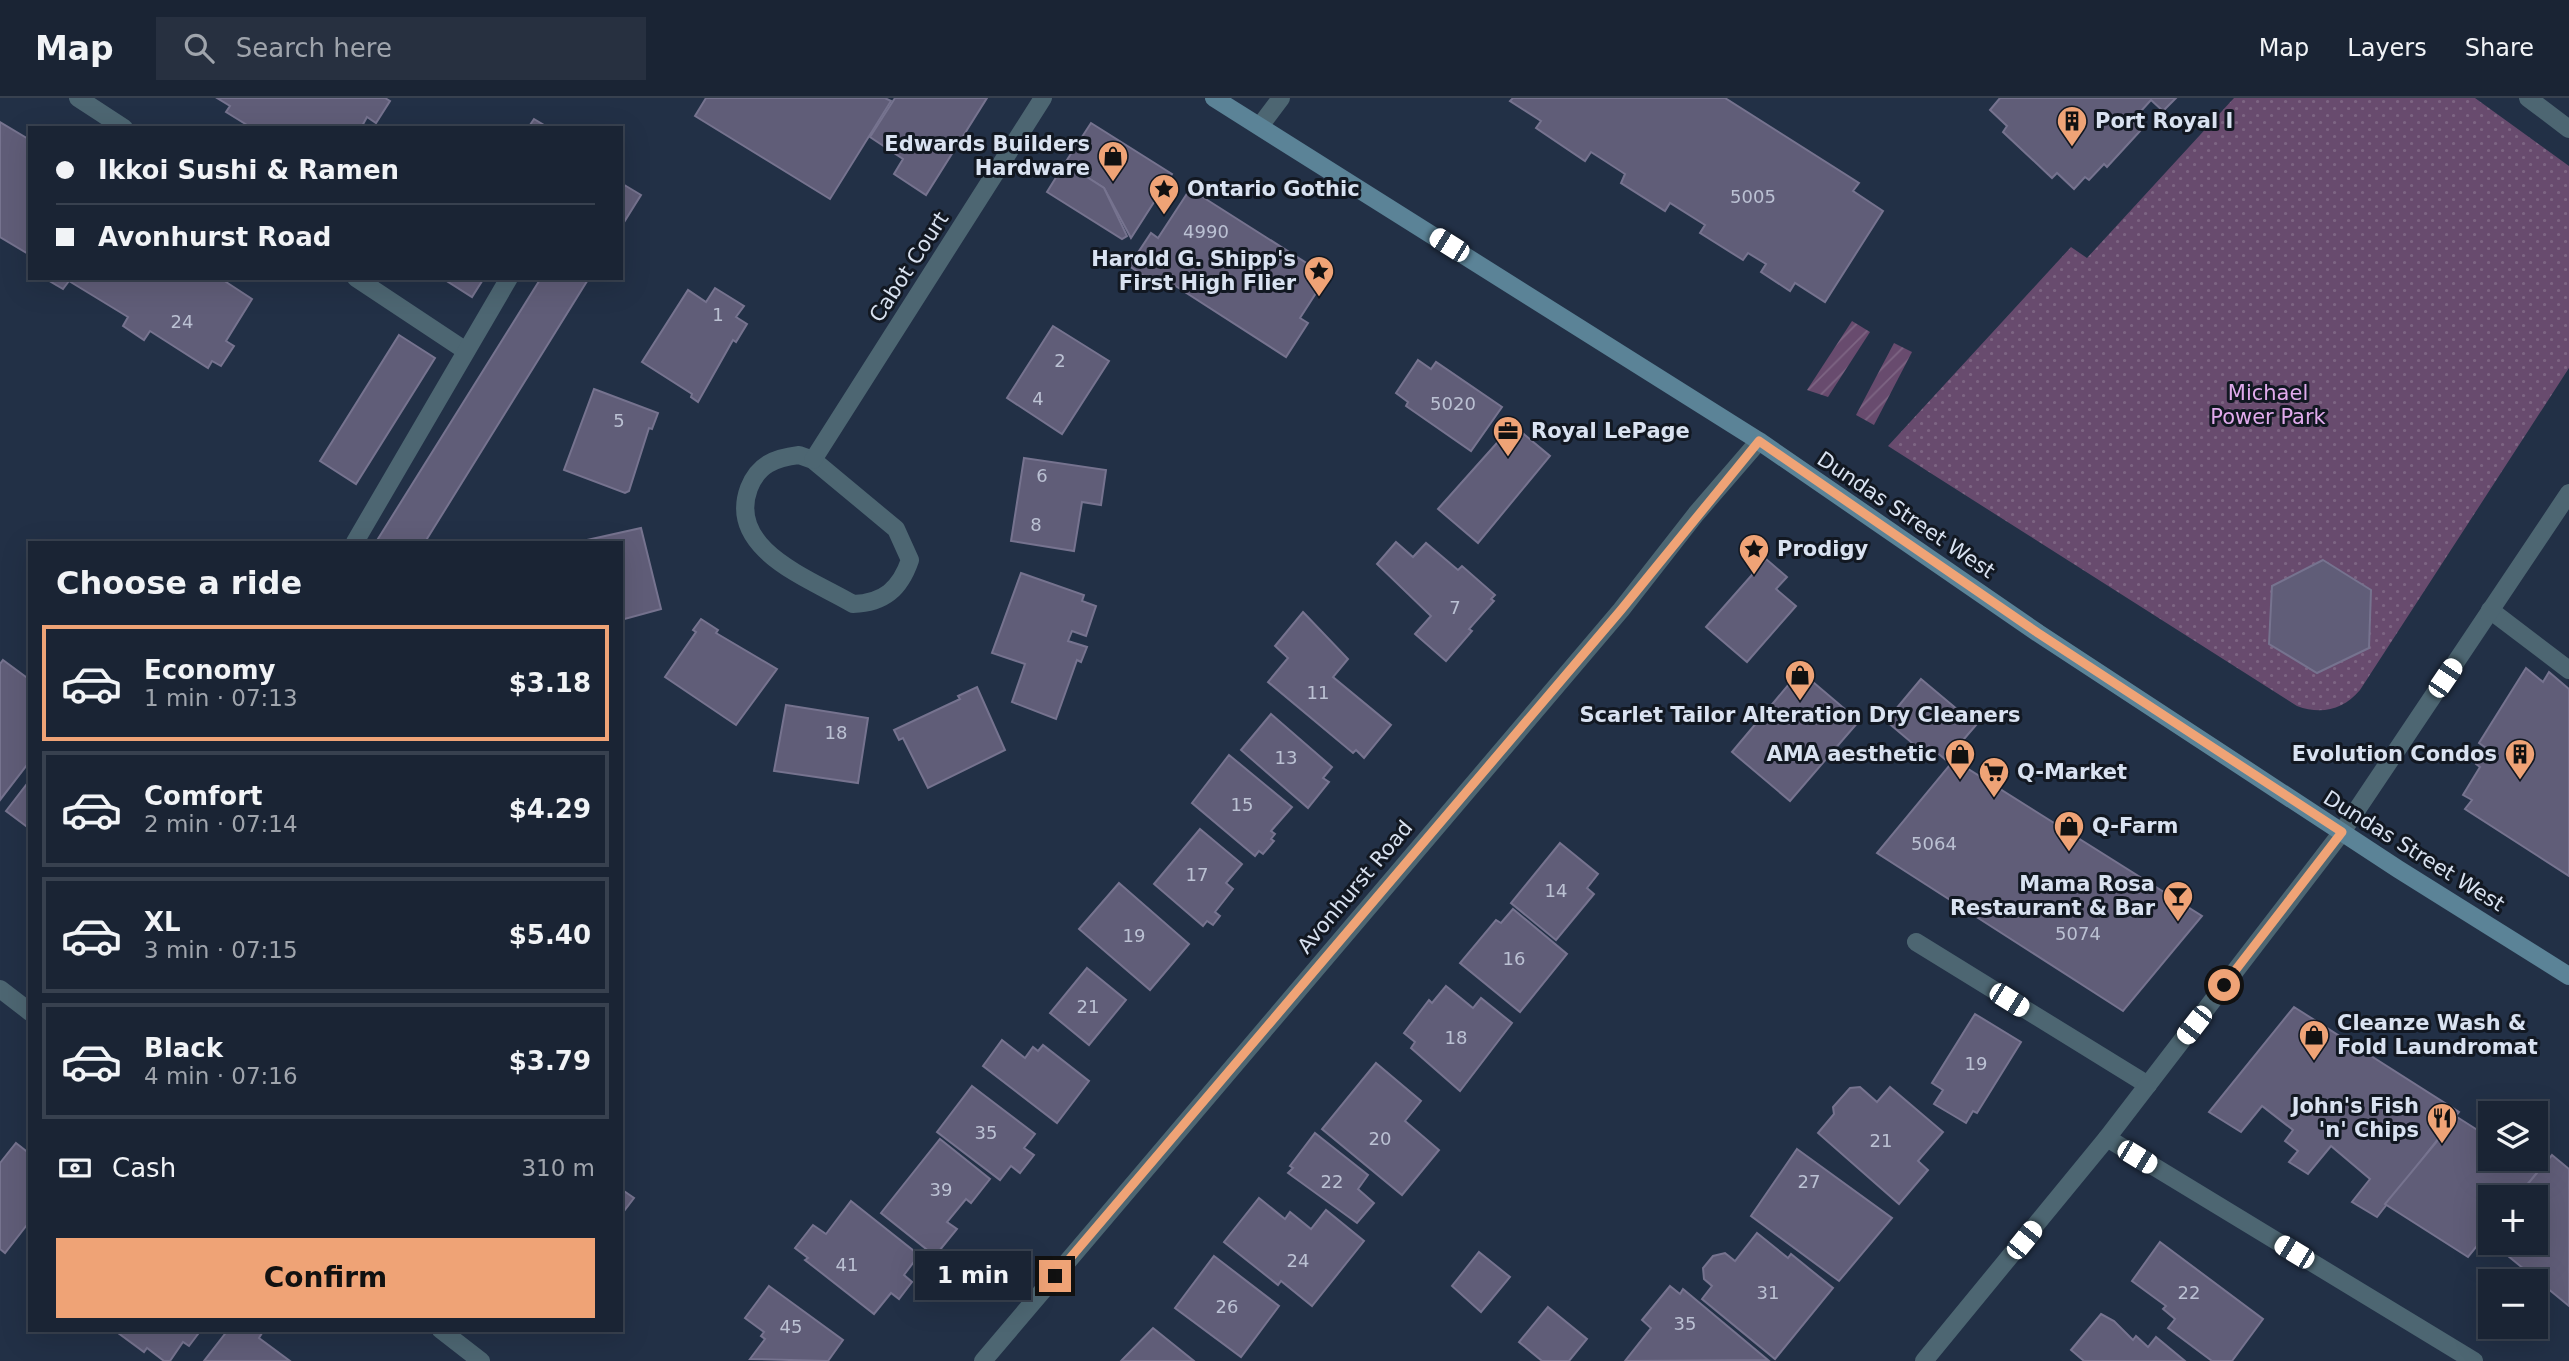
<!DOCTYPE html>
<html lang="en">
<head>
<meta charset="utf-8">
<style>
  body { margin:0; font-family:"DejaVu Sans",sans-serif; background:#273040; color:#f1f3f6; height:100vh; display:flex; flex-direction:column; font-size:26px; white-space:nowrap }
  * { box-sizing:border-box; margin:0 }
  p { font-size:23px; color:#9fa4ac }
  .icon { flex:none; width:38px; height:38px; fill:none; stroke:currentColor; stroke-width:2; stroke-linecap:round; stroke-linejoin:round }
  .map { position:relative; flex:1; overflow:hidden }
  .panel { position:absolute; left:28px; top:443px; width:595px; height:791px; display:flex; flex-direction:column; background:#1a2434; border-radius:0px; box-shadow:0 7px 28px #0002,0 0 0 2px #38414f }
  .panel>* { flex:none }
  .hud { position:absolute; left:28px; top:28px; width:595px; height:154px; border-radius:0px; box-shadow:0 7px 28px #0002,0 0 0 2px #38414f; display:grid; align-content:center; height:154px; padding:0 28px; background:#1a2434 }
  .fabs { position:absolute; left:2478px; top:1003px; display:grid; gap:14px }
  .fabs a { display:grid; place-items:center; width:70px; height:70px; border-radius:0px; background:#1a2434; box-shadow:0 7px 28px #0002,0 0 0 2px #38414f; font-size:35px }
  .end { position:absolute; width:32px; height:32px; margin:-16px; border:9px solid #efa376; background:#111; box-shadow:0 0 0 4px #111 }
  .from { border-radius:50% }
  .bubble { position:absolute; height:49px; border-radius:0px; background:#1a2434; box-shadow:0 7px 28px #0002,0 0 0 2px #38414f; font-size:23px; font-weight:700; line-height:49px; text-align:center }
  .car { position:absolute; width:21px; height:42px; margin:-21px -10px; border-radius:9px; box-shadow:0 0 5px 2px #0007; background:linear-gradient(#fff 24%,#345 0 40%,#fff 0 76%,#345 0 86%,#fff 0) }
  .hud b { display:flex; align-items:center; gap:24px; height:66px; font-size:26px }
  .hud b+b { border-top:2px solid #38414f }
  .hud i { width:18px; height:18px; background:#f1f3f6 }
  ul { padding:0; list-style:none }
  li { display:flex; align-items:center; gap:21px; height:116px; margin:0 14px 10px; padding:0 14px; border:4px solid #38414f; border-radius:0px }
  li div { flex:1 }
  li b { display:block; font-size:26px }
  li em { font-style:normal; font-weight:700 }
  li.selected { border-color:#efa376 }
  li>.icon { width:63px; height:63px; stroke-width:1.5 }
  h2 { padding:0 28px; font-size:32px; line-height:84px }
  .pay { display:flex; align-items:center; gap:18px; height:77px; padding:0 28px; font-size:26px }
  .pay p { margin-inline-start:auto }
  .action { display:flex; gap:14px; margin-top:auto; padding:14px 28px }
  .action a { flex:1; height:80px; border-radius:0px; background:#efa376; color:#111; font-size:28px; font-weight:700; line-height:80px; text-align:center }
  header { display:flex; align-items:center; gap:42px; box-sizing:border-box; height:98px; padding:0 35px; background:#1a2434; border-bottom:2px solid #38414f }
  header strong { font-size:33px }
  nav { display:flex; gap:38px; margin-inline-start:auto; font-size:24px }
  .search { width:490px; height:63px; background:#273040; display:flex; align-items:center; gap:18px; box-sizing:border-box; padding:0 24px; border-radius:0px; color:#9fa4ac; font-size:26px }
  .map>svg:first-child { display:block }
</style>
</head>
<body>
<header>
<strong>Map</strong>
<div class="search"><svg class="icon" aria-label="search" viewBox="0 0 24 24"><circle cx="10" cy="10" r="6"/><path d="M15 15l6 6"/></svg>Search here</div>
<nav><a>Map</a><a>Layers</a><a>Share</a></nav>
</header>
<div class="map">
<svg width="2569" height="1263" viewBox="0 0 2569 1263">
  <defs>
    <pattern id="park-dots" width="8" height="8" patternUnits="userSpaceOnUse" patternTransform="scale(1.75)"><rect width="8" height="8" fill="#684b6e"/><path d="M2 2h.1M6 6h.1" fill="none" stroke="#7d6583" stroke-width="1.8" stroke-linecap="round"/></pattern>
    <pattern id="garden-furrows" width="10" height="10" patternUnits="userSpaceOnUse" patternTransform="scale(1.75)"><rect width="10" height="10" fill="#684b6e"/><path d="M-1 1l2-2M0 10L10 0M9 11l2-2" fill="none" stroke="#7d6583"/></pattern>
  </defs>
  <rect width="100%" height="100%" fill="#223046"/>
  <path fill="url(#park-dots)" d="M2234,0H2475L2569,68V270L2360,592C2343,612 2321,617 2297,608L1888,348L2071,149L2087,160Z"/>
  <g fill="url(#garden-furrows)">
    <polygon points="1852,223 1870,234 1828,299 1807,292"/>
    <polygon points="1894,245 1912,254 1874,327 1856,317"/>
  </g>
  <g fill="#605d78" stroke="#76738f" stroke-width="2">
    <polygon points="217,0 385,0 390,3 376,25 367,19 361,30 252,30 226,14 230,8"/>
    <polygon points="706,0 885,0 891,3 830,101 695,18"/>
    <polygon points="895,0 987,0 926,97 894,76 903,61 870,39"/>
    <polygon points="1513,0 1725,0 1859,85 1853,93 1883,113 1825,204 1795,185 1790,193 1761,174 1766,166 1748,155 1743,162 1700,135 1705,127 1670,105 1665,113 1621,85 1625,76 1605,63 1591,54 1585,63 1536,30 1541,23 1510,3"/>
    <polygon points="2176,0 2163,13 2151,2 2132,23 2141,32 2107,69 2104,66 2089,82 2085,79 2074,91 2057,75 2052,80 2003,34 2007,28 1990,12 2000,0"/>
    <polygon points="534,21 549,30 528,30"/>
    <polygon points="0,24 30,42 30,157 0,139"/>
    <polygon points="1091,25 1172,76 1131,140 1104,90 1065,65"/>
    <polygon points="1065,65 1104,90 1127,138 1122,141 1047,94"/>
    <polygon points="621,85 641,97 621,129"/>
    <polygon points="1190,91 1327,178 1300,220 1308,225 1286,259 1160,178 1155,185 1129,168 1151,135 1158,140"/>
    <polygon points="220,180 252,201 226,243 234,248 221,268 212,263 208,270 150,233 144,242 123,228 128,219 69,183 63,191 46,181"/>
    <polygon points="442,180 484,180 472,199"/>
    <polygon points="541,180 589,180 425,444 376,444"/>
    <polygon points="715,190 744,208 736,219 747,226 736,244 733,242 698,304 691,299 692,296 642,264 688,192 706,204"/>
    <polygon points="1053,228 1109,263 1062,336 1007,300"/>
    <polygon points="399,237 435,260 356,386 320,363"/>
    <polygon points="1418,262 1431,271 1436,264 1502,309 1471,353 1406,308 1408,304 1396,295"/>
    <polygon points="594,291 658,315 652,331 649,330 629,393 625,395 564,372"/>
    <polygon points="1513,327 1550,358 1478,445 1438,411"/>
    <polygon points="1024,360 1106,372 1101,407 1082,404 1074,453 1011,443"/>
    <polygon points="641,430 661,511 621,522 621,444 578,444"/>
    <polygon points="1396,444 1413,459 1426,445 1458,472 1462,468 1495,497 1491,501 1494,503 1469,531 1472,533 1446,563 1415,536 1431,518 1377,466"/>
    <polygon points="1766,461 1787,479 1776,491 1796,508 1747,564 1706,529"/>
    <polygon points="2323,462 2371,492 2369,550 2317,575 2269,546 2272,488"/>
    <polygon points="1021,475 1084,497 1082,503 1096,508 1086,538 1072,533 1068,543 1087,549 1081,564 1077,562 1056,621 1012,604 1025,566 992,555"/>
    <polygon points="1303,514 1348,561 1333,579 1391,627 1364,660 1356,652 1353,655 1268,584 1288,560 1275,548"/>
    <polygon points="701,521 718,532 716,535 777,571 736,627 665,579 696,534 693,532"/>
    <polygon points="3,562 30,582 30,663 0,702 0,566"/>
    <polygon points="2526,570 2543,584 2549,574 2569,591 2569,778 2465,711 2472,702 2463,697 2480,669 2476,666 2486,650 2479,645"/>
    <polygon points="1800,573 1859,623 1790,703 1732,654"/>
    <polygon points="1921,581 1976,627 1946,662 1929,648 1924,655 1886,623"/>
    <polygon points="977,589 1005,652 928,690 903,640 899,642 894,632 960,601 958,598"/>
    <polygon points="786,607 868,620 858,685 774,673"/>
    <polygon points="1271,616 1332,669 1323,680 1329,684 1308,710 1241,652"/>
    <polygon points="1229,657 1292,709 1271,733 1275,736 1271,741 1274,743 1263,756 1259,753 1255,758 1192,705"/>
    <polygon points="1954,662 2202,818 2123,913 1877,755"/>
    <polygon points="30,682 30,731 6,713"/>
    <polygon points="1200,731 1242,766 1226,785 1233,791 1215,814 1220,818 1213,827 1207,823 1203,828 1154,786"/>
    <polygon points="1560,745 1598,776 1587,790 1594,796 1556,842 1511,805"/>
    <polygon points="1119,785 1189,846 1150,892 1079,831"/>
    <polygon points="1513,811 1567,856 1520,914 1460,865 1496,822 1501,825"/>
    <polygon points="1087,870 1126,902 1089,947 1050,915"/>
    <polygon points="1446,888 1473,910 1481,900 1512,925 1460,993 1411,950 1415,944 1404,935 1429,902 1432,905"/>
    <polygon points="2294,909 2459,1014 2377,1119 2352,1104 2370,1081 2331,1048 2308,1076 2289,1064 2298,1053 2285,1043 2293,1032 2262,1008 2241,1034 2209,1014"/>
    <polygon points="1975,916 2021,944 1977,1015 1973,1013 1966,1025 1934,1006 1943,992 1932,985"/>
    <polygon points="1002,942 1025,960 1033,949 1038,953 1043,947 1089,983 1057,1025 983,968"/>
    <polygon points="1376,965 1421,1003 1405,1023 1439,1052 1402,1097 1322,1031"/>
    <polygon points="972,988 1035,1036 1024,1050 1034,1057 1020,1075 1011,1068 1000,1082 937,1034"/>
    <polygon points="1860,989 1877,1004 1890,989 1943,1034 1918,1063 1928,1072 1899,1106 1818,1035 1834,1016 1833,1009 1850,990"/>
    <polygon points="2457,1019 2490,1040 2490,1060 2523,1060 2540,1071 2517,1099 2490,1099 2490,1132 2468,1159 2385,1106"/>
    <polygon points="1315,1035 1368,1077 1358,1091 1374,1105 1357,1125 1288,1075 1293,1070 1290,1068"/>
    <polygon points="940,1041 990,1081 971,1105 966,1101 947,1124 957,1131 935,1158 881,1115"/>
    <polygon points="16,1045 30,1056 30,1123 5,1155 0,1151 0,1065"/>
    <polygon points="1797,1051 1892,1120 1839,1183 1751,1118"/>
    <polygon points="2552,1057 2569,1071 2569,1208 2491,1144 2536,1144 2536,1099 2517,1099"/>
    <polygon points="621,1091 634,1100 621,1117"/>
    <polygon points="1259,1100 1285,1121 1290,1114 1311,1131 1326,1112 1364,1143 1312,1208 1281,1183 1278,1187 1224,1144"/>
    <polygon points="851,1103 919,1157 904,1177 912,1184 899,1201 891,1195 874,1216 805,1162 808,1160 795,1150 813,1127 826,1136"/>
    <polygon points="1757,1135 1788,1160 1791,1156 1833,1190 1775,1261 1702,1201 1712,1188 1704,1181 1703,1170 1713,1158 1725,1155 1735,1163"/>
    <polygon points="2160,1144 2263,1221 2232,1263 2212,1263 2168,1230 2175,1221 2163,1211 2166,1208 2132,1183"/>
    <polygon points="1479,1154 1510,1179 1481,1214 1452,1188"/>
    <polygon points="1214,1158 1279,1208 1241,1259 1175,1210"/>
    <polygon points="769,1188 843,1242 828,1263 750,1261 765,1241 761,1238 764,1234 745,1220"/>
    <polygon points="1670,1188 1680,1196 1683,1191 1768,1262 1625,1263 1651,1230 1642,1222"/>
    <polygon points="1548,1209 1587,1241 1569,1263 1542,1263 1519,1244"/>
    <polygon points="2101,1216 2114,1223 2133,1242 2136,1238 2148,1249 2156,1239 2185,1263 2084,1263 2071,1252"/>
    <polygon points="1153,1230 1194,1263 1121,1263"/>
    <polygon points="114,1232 201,1232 189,1248 183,1244 170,1263 164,1263 147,1250 144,1254"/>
    <polygon points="228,1232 258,1232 262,1235 259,1240 290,1263 204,1263"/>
  </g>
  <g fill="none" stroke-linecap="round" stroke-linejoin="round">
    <g stroke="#4d6672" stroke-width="18">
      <polyline points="78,0 124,30"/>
      <polyline points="2528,0 2569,31"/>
      <polyline points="356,180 466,253"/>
      <polyline points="355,444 509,180"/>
      <polyline points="2490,512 2569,572"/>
      <polyline points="1916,844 2148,987"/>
      <polyline points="2107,1040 2474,1263"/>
    </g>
    <g stroke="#4d6672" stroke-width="18">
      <polyline points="1260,28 1281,0"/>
      <path d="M799,357L813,362L896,431L910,462C900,491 884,505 853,506C811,481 726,452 749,390C758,367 774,360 799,357Z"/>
      <polyline points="813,362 1043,0"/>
      <polyline points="0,891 30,914"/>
      <polyline points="441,1232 481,1263"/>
      <polyline points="983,1263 1621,512 1696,416 1759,343"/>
      <polyline points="1924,1263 2107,1040 2342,734 2569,395"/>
    </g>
    <polyline stroke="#5b8397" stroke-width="18" points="1214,0 1759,343 2038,535 2398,771 2569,878"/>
  </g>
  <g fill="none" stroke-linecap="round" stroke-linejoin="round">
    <polyline stroke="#efa376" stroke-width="9" points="1055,1178 1621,512 1759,343 2038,535 2342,734 2224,887"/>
  </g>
  <defs>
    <g id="building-pin" transform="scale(1.575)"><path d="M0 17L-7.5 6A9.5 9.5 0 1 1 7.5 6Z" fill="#efa376" stroke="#121822"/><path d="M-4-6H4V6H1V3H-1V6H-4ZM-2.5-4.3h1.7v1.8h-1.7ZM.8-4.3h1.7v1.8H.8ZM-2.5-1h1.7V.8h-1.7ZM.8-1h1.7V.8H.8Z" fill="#111"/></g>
    <g id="shop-pin" transform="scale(1.575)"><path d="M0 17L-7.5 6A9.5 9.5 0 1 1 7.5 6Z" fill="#efa376" stroke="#121822"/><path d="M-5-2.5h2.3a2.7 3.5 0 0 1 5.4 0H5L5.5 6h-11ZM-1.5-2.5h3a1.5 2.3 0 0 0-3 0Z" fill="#111"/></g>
    <g id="sight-pin" transform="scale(1.575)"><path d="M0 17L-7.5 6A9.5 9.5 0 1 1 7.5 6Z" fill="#efa376" stroke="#121822"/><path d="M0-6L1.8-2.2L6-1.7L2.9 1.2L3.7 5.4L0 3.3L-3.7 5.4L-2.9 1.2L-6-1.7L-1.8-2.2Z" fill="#111"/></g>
    <g id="office-pin" transform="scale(1.575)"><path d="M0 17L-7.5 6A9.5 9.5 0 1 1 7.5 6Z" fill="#efa376" stroke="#121822"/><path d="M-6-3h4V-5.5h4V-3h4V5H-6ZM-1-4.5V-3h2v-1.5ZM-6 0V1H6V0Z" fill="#111"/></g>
    <g id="supermarket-pin" transform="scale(1.575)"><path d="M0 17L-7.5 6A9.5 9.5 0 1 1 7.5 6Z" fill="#efa376" stroke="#121822"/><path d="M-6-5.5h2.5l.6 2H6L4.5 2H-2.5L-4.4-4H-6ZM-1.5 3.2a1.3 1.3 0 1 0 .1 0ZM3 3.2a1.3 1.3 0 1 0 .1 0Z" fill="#111"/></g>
    <g id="bar-pin" transform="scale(1.575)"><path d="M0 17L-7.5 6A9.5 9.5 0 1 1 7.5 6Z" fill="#efa376" stroke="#121822"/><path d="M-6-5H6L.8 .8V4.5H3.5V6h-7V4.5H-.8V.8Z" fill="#111"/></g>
    <g id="restaurant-pin" transform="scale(1.575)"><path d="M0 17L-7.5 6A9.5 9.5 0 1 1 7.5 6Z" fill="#efa376" stroke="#121822"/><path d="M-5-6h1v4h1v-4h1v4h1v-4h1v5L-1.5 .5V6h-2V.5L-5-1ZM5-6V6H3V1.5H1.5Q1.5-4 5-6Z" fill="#111"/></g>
  </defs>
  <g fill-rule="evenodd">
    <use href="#building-pin" x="2072" y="23"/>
    <use href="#shop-pin" x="1113" y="58"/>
    <use href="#sight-pin" x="1164" y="91"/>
    <use href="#sight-pin" x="1319" y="173"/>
    <use href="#office-pin" x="1508" y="333"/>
    <use href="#sight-pin" x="1754" y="451"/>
    <use href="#shop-pin" x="1800" y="577"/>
    <use href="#shop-pin" x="1960" y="656"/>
    <use href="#building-pin" x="2520" y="656"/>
    <use href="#supermarket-pin" x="1994" y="674"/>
    <use href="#shop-pin" x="2069" y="728"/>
    <use href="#bar-pin" x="2178" y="798"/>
    <use href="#shop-pin" x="2314" y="937"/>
    <use href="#restaurant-pin" x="2442" y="1020"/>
  </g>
  <g text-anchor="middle" stroke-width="6" stroke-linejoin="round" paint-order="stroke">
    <g font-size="18" fill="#bbc1d3">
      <text x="1753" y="105">5005</text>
      <text x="1206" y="140">4990</text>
      <text x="718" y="223">1</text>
      <text x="182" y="230">24</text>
      <text x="1060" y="269">2</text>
      <text x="1038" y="307">4</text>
      <text x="1453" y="312">5020</text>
      <text x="619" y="329">5</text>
      <text x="1042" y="384">6</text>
      <text x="1036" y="433">8</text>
      <text x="1455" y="516">7</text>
      <text x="1318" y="601">11</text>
      <text x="836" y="641">18</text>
      <text x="1286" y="666">13</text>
      <text x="1242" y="713">15</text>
      <text x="1934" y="752">5064</text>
      <text x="1197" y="783">17</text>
      <text x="1556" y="799">14</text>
      <text x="2078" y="842">5074</text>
      <text x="1134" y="844">19</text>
      <text x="1514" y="867">16</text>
      <text x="1088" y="915">21</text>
      <text x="1456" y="946">18</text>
      <text x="1976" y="972">19</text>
      <text x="986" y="1041">35</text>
      <text x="1380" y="1047">20</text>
      <text x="1881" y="1049">21</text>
      <text x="1332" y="1090">22</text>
      <text x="1809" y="1090">27</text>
      <text x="941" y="1098">39</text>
      <text x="1298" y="1169">24</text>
      <text x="847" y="1173">41</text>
      <text x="1768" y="1201">31</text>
      <text x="2189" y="1201">22</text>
      <text x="1227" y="1215">26</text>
      <text x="1685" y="1232">35</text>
      <text x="791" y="1235">45</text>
    </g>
    <g font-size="21" font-weight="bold" fill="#d9e2f1" stroke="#121822" text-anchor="start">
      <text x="2095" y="30">Port Royal I</text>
      <text x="1090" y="53" text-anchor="end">Edwards Builders<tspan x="1090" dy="24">Hardware</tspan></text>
      <text x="1187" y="98">Ontario Gothic</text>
      <text x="1296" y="168" text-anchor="end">Harold G. Shipp's<tspan x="1296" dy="24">First High Flier</tspan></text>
      <text x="1531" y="340">Royal LePage</text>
      <text x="1777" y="458">Prodigy</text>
      <text x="1800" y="624" text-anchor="middle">Scarlet Tailor Alteration Dry Cleaners</text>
      <text x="1937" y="663" text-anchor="end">AMA aesthetic</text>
      <text x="2497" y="663" text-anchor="end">Evolution Condos</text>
      <text x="2017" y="681">Q-Market</text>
      <text x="2092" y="735">Q-Farm</text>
      <text x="2155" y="793" text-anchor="end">Mama Rosa<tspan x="2155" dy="24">Restaurant &amp; Bar</tspan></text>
      <text x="2337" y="932">Cleanze Wash &amp;<tspan x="2337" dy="24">Fold Laundromat</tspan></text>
      <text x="2419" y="1015" text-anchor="end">John's Fish<tspan x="2419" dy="24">'n' Chips</tspan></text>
    </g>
    <g font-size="21" fill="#d9e2f1" stroke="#121822">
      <text transform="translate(909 169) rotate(-57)" y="7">Cabot Court</text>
      <text transform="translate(1906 417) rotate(34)" y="7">Dundas Street West</text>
      <text transform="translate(2414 753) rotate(32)" y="7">Dundas Street West</text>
      <text transform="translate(1355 789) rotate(-50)" y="7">Avonhurst Road</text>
    </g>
    <g font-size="21" fill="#e1abed" stroke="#121822">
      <text x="2268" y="302">Michael<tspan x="2268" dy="24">Power Park</tspan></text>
    </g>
  </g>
</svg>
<div class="fabs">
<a><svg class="icon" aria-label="layers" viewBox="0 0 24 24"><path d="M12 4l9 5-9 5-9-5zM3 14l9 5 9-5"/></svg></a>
<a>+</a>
<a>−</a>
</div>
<i class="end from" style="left:2224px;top:887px"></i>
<i class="end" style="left:1055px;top:1178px"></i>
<div class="bubble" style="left:915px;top:1153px;width:116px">1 min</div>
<i class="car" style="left:1449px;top:147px;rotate:302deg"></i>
<i class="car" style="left:2445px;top:580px;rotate:34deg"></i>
<i class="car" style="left:2009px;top:902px;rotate:122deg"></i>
<i class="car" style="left:2194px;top:927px;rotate:218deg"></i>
<i class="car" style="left:2137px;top:1059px;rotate:121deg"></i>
<i class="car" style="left:2024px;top:1142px;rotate:39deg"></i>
<i class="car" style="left:2294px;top:1154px;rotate:301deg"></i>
<div class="hud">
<b><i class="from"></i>Ikkoi Sushi &amp; Ramen</b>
<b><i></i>Avonhurst Road</b>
</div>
<section class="panel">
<h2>Choose a ride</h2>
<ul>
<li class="selected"><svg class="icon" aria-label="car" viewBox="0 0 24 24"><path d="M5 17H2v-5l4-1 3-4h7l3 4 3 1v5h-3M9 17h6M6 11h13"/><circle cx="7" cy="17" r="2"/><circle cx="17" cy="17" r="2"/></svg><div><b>Economy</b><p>1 min · 07:13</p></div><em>$3.18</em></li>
<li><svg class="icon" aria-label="car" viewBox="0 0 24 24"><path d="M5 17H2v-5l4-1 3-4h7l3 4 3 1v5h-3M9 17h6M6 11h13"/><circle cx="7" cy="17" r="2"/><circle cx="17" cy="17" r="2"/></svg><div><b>Comfort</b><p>2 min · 07:14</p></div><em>$4.29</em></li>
<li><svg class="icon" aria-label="car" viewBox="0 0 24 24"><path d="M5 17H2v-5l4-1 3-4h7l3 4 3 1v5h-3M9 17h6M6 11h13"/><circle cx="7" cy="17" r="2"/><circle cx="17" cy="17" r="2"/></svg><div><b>XL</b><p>3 min · 07:15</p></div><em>$5.40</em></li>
<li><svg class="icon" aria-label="car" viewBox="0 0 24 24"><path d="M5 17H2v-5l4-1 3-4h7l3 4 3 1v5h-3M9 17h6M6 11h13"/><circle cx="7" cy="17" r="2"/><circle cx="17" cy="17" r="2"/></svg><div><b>Black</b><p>4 min · 07:16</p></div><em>$3.79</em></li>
</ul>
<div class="pay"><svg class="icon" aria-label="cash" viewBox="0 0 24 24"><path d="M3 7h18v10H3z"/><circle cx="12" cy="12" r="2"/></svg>Cash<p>310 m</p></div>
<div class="action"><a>Confirm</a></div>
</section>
</div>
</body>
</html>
